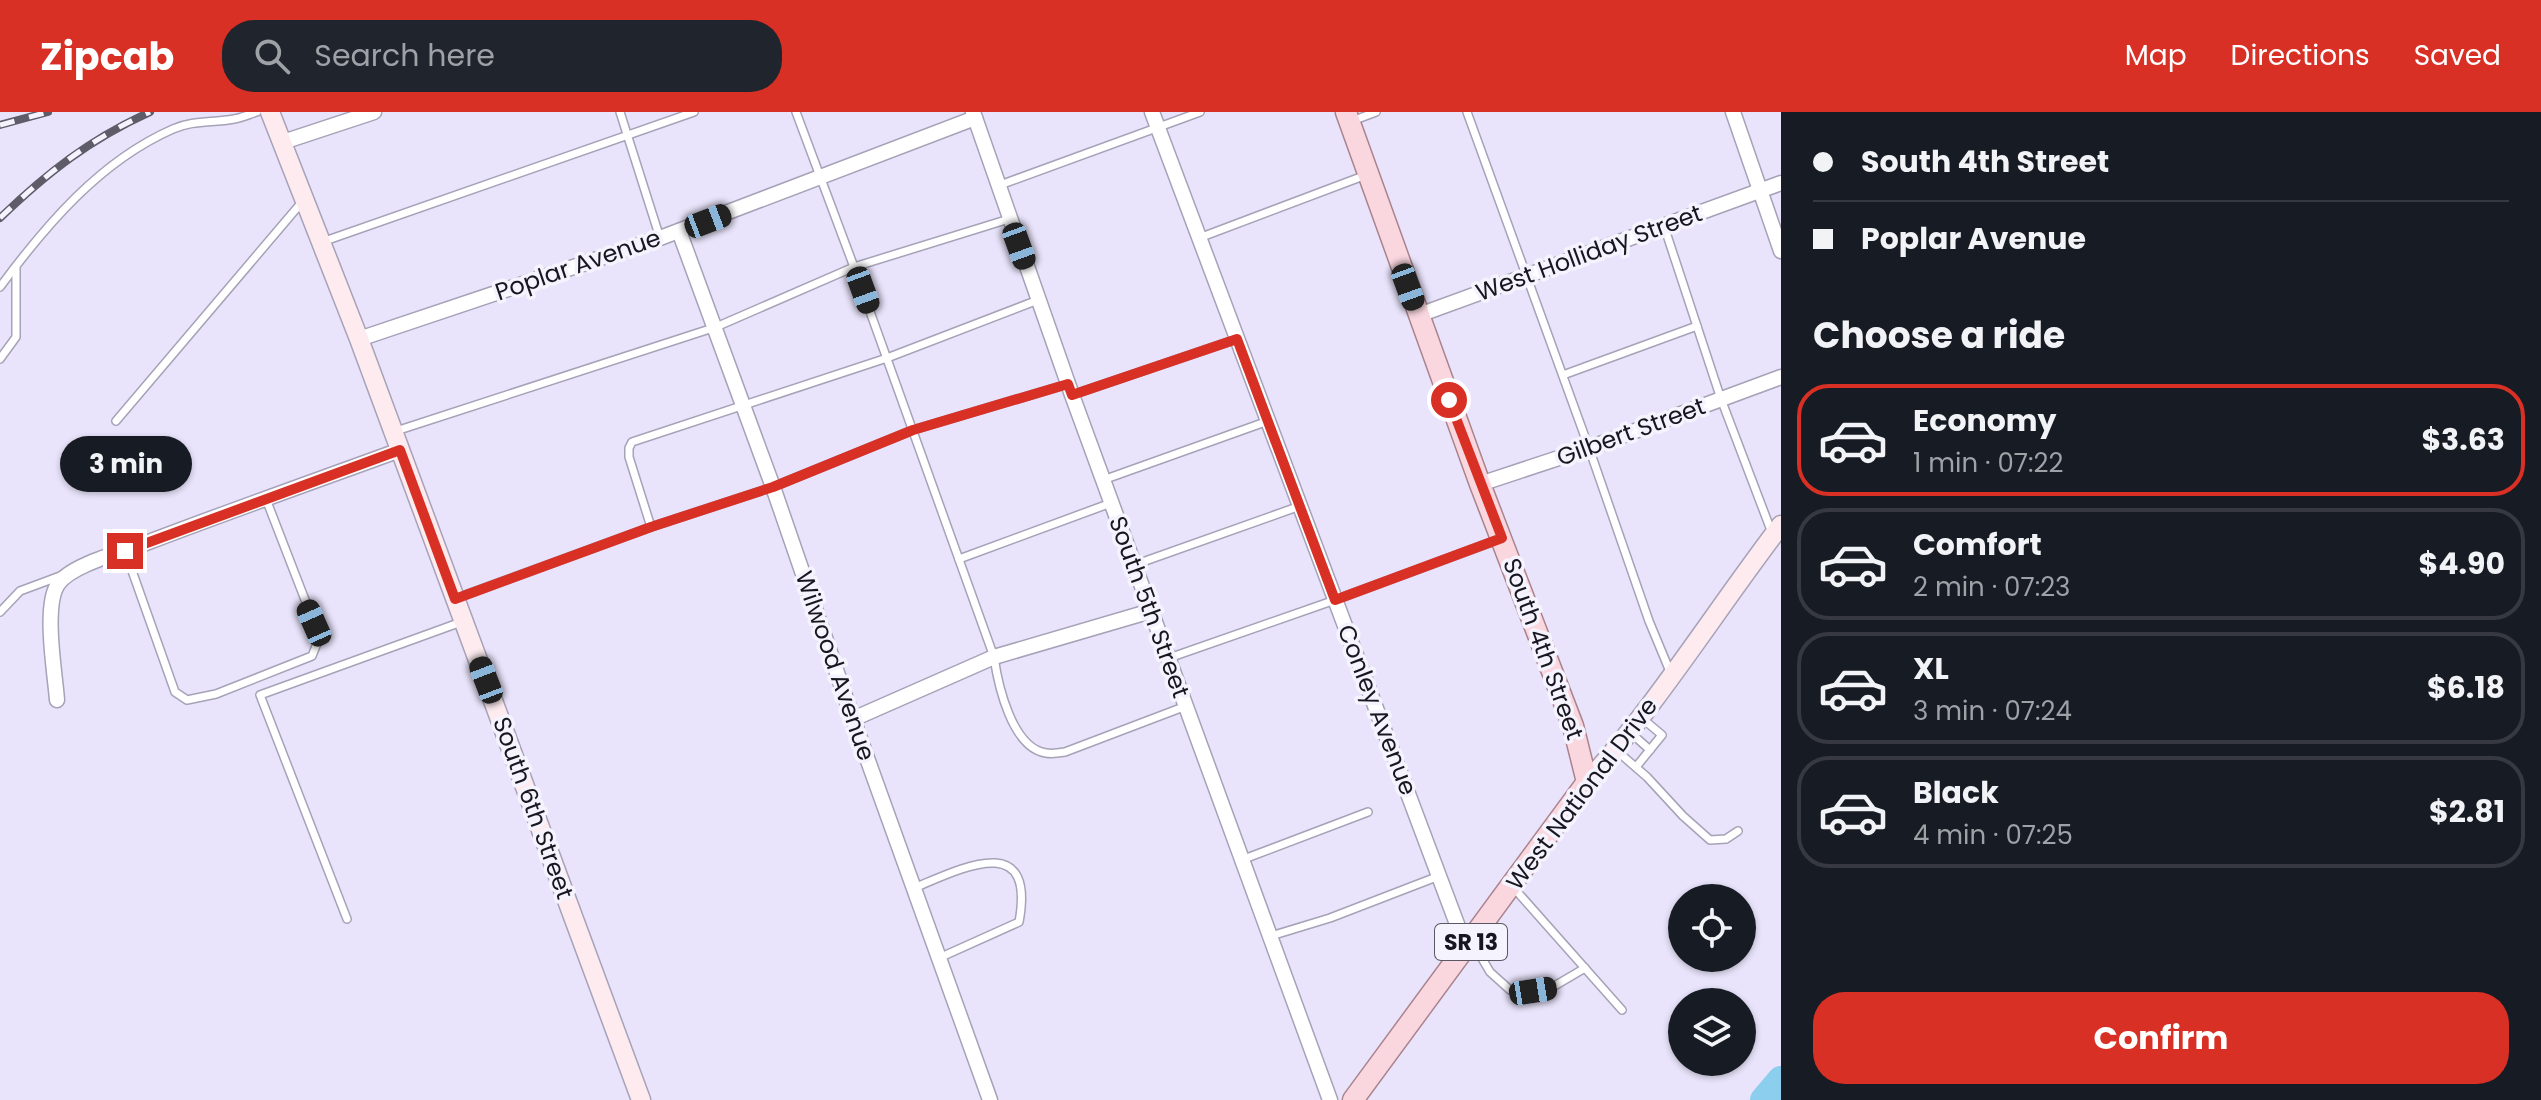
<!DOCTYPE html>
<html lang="en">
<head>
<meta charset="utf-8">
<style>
  body { margin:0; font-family:Poppins,sans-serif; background:#20242c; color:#f1f3f6; height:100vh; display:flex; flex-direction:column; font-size:30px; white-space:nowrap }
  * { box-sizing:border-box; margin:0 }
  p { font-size:26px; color:#9ea1a6 }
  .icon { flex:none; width:44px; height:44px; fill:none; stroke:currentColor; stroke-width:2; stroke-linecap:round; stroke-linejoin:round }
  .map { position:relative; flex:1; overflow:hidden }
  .drawer { display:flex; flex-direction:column; background:#171b24; width:760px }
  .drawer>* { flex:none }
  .banner { display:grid; align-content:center; height:176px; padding:0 32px; background:#171b24 }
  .tools { position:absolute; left:1668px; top:772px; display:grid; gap:16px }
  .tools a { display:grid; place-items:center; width:88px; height:88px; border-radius:50%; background:#171b24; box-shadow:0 2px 6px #0004; font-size:40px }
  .end { position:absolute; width:36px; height:36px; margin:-18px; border:10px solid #d93025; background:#fff; box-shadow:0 0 0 4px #fff }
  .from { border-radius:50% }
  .bubble { position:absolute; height:56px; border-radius:28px; background:#171b24; box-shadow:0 2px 6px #0004; font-size:26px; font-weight:700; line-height:56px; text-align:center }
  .car { position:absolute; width:24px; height:48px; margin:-24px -12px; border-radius:10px; box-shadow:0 0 6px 2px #0007; background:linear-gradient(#222 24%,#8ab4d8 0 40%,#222 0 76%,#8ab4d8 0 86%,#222 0) }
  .banner b { display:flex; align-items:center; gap:28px; height:76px; font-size:30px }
  .banner b+b { border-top:2px solid #363941 }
  .banner i { width:20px; height:20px; background:#f1f3f6 }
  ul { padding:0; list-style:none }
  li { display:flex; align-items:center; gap:24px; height:112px; margin:0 16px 12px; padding:0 16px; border:4px solid #363941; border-radius:32px }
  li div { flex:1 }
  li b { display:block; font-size:30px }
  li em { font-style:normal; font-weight:700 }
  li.current { border-color:#d93025 }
  li>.icon { width:72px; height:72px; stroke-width:1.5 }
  h2 { padding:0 32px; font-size:36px; line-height:96px }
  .action { display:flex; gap:16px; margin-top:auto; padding:16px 32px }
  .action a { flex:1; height:92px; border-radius:32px; background:#d93025; color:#fff; font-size:32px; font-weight:700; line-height:92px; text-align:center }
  header { display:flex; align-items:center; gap:48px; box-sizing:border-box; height:112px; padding:0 40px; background:#d93025; color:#fff }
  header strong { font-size:38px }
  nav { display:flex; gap:44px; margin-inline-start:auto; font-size:28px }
  .search { width:560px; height:72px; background:#20242c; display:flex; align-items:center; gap:20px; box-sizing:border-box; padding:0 28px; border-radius:32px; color:#9ea1a6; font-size:30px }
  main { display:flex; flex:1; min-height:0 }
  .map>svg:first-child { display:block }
</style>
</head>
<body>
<header>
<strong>Zipcab</strong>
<div class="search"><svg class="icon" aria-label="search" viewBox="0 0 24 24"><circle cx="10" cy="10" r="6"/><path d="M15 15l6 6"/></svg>Search here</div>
<nav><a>Map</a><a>Directions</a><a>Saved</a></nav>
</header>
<main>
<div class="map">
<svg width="1781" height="988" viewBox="0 0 1781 988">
  <rect width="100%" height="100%" fill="#e9e4fb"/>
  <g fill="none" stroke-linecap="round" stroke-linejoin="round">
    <polyline stroke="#8bceed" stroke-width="28" points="1764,988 1781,968"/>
    <g stroke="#a6a2b7" stroke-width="10">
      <g id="lane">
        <polyline points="620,0 660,126"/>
        <path d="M796,0L854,155L994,545C998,573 1012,636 1046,641C1051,642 1059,641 1065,640L1186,594"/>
        <polyline points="1467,0 1589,336 1649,509 1671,562"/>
        <polyline points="1352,9 1376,0"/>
        <polyline points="1000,73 1200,0"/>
        <polyline points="1664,114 1721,287 1772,421"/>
        <polyline points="1199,126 1366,63"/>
        <polyline points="322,130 694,0"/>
        <path d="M0,175C46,113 100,49 173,17C193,8 212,11 234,7C241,6 250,2 257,0"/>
        <polyline points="0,247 16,225 16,156"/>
        <polyline points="1563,263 1697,214"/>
        <polyline points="1072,283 1237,227"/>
        <polyline points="116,309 302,90"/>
        <polyline points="396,319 716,215 854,155 1009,107"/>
        <polyline points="1103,368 1268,309"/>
        <polyline points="651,415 629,345 629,336 632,330 887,246 1038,188"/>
        <polyline points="125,439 175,580 187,588 216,582 312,544 318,529 314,511 266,387"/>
        <polyline points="959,447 1111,391"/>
        <polyline points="1134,453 1300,394"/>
        <polyline points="457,486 651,415 773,375 913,318 1068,272"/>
        <polyline points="0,500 20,479 63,463"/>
        <polyline points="1169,546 1335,488 1500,427"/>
        <polyline points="1631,621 1650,638"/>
        <polyline points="1617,639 1647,665 1683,704 1710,728 1726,727 1738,719"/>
        <polyline points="1636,655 1662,623 1643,607"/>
        <polyline points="1244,747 1368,700"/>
        <polyline points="1513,775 1622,898"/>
        <path d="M914,776C962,756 1036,718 1019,810L939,846"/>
        <polyline points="347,807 260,583 464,509"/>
        <polyline points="1271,824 1330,806 1439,764"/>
        <polyline points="1473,831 1490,860 1510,878 1551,876 1585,856"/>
      </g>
    </g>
    <g stroke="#a6a2b7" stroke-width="17">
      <g id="street">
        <polyline points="973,0 1072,283 1330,988"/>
        <polyline points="1152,0 1466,836"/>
        <polyline points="1733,0 1781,139"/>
        <polyline points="283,30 374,0"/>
        <polyline points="679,119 773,375 853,607 990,988"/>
        <polyline points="1419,203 1781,71"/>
        <polyline points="359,227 660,126 975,6"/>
        <polyline points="1480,372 1589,336 1781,265"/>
        <path d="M57,588C55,561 43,494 58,472C72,452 123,440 146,431C230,399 315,369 400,338"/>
        <polyline points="853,607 994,545 1151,499"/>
      </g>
    </g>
    <g stroke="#a6a2b7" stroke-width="21">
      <g id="secondary">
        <polyline points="270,0 359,227 641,988"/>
        <path d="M1587,670C1659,590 1716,498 1781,413"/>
      </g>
    </g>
    <g stroke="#a9838d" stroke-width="23">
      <polyline id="primary" points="1346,0 1480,372 1573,614 1587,670 1353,988"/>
    </g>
    <use href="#lane" stroke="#fff" stroke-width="7"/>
    <use href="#street" stroke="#fff" stroke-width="14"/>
    <use href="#secondary" stroke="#fdebef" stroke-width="18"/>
    <use href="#primary" stroke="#fad7df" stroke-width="20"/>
    <g stroke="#5f5c69" stroke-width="8">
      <g id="rail">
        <polyline points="0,13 48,0"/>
        <path d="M0,106C47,61 90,27 150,0"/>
      </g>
    </g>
    <use href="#rail" stroke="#f5f3fd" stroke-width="5" stroke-dasharray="15" stroke-linecap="butt"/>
  </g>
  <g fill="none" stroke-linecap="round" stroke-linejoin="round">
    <polyline stroke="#d93025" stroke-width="10" points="125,439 400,338 455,487 651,415 773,375 913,318 1068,272 1072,283 1237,227 1335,488 1502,426 1449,288"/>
  </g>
  <g text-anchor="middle" stroke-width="7" stroke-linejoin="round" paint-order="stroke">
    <rect fill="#f5f3fd" stroke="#5a5861" stroke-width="2" x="1435" y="812" width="72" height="36" rx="6"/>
    <g font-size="22" font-weight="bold" fill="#18161e">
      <text x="1471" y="838">SR 13</text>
    </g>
    <g font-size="24" fill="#18161e" stroke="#f5f3fd">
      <text transform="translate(1589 141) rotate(-20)" y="8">West Holliday Street</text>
      <text transform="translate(578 153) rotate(-19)" y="8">Poplar Avenue</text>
      <text transform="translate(1631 320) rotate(-20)" y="8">Gilbert Street</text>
      <text transform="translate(1149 495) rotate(70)" y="8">South 5th Street</text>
      <text transform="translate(1543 537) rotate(70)" y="8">South 4th Street</text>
      <text transform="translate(835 554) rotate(71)" y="8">Wilwood Avenue</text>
      <text transform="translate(1377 598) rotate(69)" y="8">Conley Avenue</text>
      <text transform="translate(1582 682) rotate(-53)" y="8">West National Drive</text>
      <text transform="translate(533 696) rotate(70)" y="8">South 6th Street</text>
    </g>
  </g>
</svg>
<div class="tools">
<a><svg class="icon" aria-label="locate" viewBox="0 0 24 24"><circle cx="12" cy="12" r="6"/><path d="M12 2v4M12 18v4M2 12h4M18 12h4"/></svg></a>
<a><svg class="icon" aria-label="layers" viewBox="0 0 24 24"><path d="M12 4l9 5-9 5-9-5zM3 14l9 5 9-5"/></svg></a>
</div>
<i class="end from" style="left:1449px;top:288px"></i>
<i class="end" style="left:125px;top:439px"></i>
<div class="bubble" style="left:60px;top:324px;width:132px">3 min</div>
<i class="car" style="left:708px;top:109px;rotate:69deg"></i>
<i class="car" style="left:1019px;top:134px;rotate:160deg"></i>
<i class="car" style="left:1408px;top:175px;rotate:160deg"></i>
<i class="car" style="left:863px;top:178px;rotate:160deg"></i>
<i class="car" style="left:314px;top:511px;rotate:336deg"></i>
<i class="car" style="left:486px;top:568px;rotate:339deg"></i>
<i class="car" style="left:1533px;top:879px;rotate:81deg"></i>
</div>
<section class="drawer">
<div class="banner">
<b><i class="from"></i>South 4th Street</b>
<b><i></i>Poplar Avenue</b>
</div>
<h2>Choose a ride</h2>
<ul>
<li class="current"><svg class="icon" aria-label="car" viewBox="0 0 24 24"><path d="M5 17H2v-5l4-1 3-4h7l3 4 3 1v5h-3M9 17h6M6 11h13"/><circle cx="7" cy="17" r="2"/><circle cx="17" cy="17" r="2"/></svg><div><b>Economy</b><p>1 min · 07:22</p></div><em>$3.63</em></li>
<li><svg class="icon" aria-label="car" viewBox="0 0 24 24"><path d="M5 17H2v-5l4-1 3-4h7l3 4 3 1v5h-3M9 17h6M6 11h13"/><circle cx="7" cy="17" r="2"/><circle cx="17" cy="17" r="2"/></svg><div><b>Comfort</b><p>2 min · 07:23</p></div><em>$4.90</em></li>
<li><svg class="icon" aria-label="car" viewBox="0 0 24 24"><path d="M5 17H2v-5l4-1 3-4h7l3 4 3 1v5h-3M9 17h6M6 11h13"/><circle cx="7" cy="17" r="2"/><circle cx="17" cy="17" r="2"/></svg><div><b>XL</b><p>3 min · 07:24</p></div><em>$6.18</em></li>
<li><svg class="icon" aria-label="car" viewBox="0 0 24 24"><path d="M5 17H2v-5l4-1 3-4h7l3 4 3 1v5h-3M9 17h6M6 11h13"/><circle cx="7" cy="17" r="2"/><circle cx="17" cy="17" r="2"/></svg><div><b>Black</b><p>4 min · 07:25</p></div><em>$2.81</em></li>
</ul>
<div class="action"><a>Confirm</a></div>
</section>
</main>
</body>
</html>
